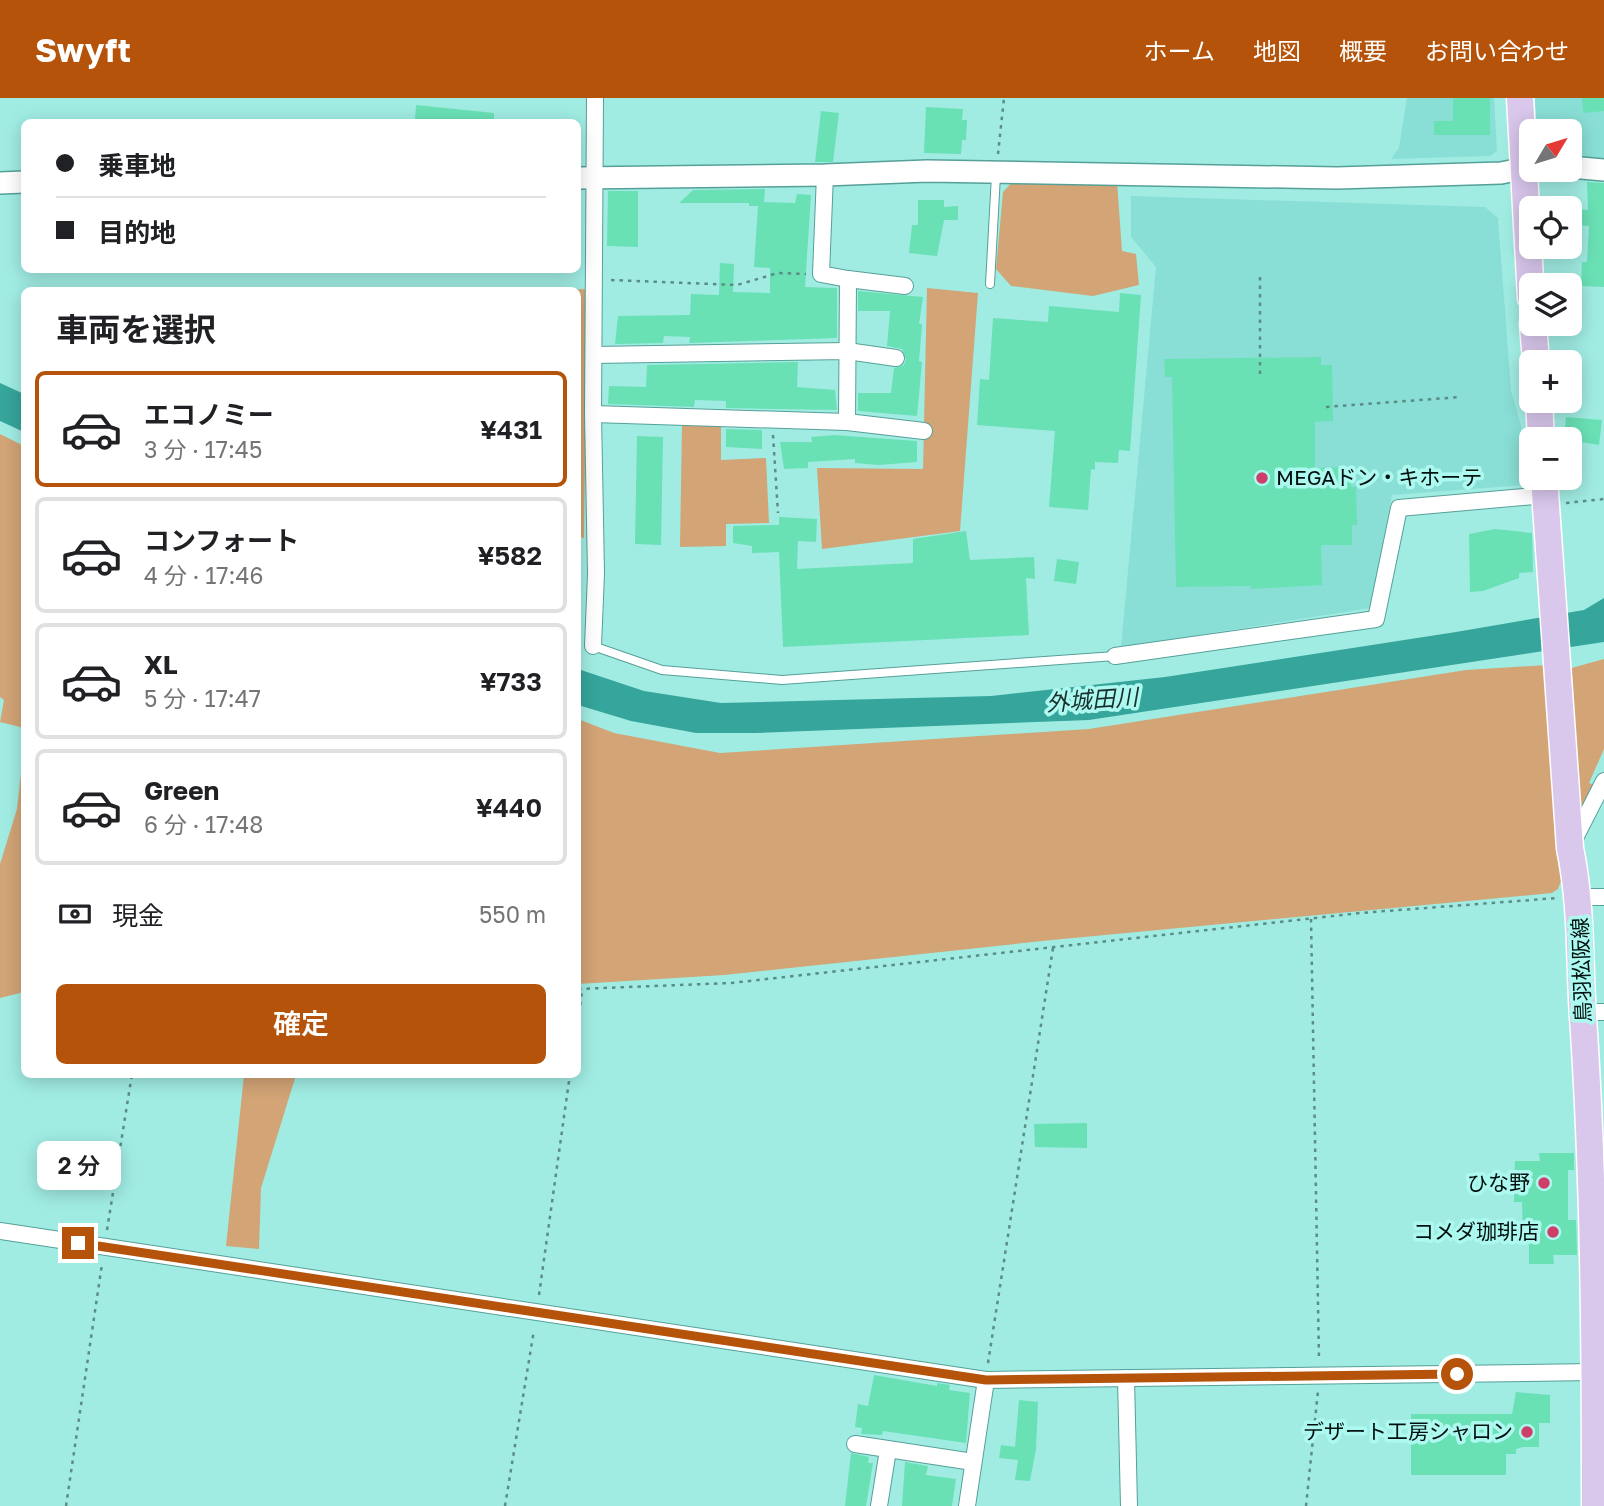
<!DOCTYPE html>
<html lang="ja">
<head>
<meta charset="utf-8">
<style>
  body { margin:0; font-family:"Golos Text","Noto Sans JP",sans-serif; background:#f2f2f2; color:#202124; height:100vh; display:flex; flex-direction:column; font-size:26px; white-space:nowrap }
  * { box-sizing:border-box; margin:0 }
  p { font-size:23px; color:#757577 }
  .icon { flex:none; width:38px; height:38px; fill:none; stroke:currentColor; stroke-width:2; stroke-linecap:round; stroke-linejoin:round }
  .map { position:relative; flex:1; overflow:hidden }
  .side { position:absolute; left:21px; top:189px; width:560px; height:791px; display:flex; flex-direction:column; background:#fff; border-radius:10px; box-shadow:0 4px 18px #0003 }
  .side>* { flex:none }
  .guide { position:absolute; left:21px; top:21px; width:560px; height:154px; border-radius:10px; box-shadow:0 4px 18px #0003; display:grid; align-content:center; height:154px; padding:0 35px; background:#fff }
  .needle { width:46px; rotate:52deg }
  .tools { position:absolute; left:1519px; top:21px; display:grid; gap:14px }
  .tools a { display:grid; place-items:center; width:63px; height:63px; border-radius:10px; background:#fff; box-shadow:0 4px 18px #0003; font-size:35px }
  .end { position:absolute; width:32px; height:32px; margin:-16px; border:9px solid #b45309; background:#fff; box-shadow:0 0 0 4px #fff }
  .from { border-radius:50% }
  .bubble { position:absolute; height:49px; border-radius:10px; background:#fff; box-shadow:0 4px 18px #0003; font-size:23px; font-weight:600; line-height:49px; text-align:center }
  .guide b { display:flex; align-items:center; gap:24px; height:66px; font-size:26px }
  .guide b+b { border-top:2px solid #e0e0e0 }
  .guide i { width:18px; height:18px; background:#202124 }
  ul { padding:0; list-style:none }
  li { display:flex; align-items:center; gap:21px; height:116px; margin:0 14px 10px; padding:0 21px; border:4px solid #e0e0e0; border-radius:10px }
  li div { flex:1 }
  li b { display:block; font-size:26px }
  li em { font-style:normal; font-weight:600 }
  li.on { border-color:#b45309 }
  li>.icon { width:63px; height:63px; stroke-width:1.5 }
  h2 { padding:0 35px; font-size:32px; line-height:84px }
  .pay { display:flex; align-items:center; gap:18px; height:77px; padding:0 35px; font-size:26px }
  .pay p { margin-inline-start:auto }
  .button { display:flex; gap:14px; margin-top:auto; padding:14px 35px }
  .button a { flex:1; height:80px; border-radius:10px; background:#b45309; color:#fff; font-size:28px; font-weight:600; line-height:80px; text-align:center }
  header { display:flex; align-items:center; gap:42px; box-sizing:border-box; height:98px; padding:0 35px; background:#b45309; color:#fff }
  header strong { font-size:33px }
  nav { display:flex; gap:38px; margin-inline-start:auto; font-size:24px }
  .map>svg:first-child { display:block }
</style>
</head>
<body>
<header>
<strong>Swyft</strong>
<nav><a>ホーム</a><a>地図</a><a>概要</a><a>お問い合わせ</a></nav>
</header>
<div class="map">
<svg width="1604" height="1408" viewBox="0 0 1604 1408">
  <rect width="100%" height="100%" fill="#a0ece3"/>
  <g fill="#89dfd6">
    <polygon points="1407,0 1494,0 1497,53 1490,58 1391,61 1399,50"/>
    <polygon points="1535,0 1604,0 1604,63 1570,61 1570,33 1537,33"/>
    <polygon points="1131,98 1485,109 1498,120 1511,293 1521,327 1525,387 1392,397 1371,510 1121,549 1156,169 1131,139"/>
  </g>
  <g fill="#d2a476">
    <polygon points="1015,81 1117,84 1122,153 1136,156 1139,187 1093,198 1011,188 996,171 1003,94"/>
    <polygon points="927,190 978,195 960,433 822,451 817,370 923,371"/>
    <polygon points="587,191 584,440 578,439 578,192 557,192"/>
    <polygon points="682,326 721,326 721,362 766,360 769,425 726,426 726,448 680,449"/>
    <polygon points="0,336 24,348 24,630 0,624 4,602 0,599"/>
    <polygon points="1604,561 1604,651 1589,685 1597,688 1580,720 1568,571"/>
    <polygon points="1547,567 1563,778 1558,791 1552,795 1052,842 724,877 578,886 578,621 614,635 720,655 1089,631 1466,572"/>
    <polygon points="24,648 24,894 0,900 0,766 17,711"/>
    <polygon points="244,977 296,977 261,1090 259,1151 226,1148"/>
  </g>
  <g fill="#36a59b">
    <polygon points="0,285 24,296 24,334 0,323"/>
    <polygon points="1604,500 1604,544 1089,622 755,635 696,635 631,623 578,607 578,571 644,593 721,605 991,598 1165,579 1456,534 1584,512"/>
  </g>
  <g fill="#6ae0b5">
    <polygon points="1453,0 1490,0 1490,37 1434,37 1434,23 1453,23"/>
    <polygon points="1582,0 1604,0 1604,13 1583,15"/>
    <polygon points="416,7 494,15 494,24 415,22"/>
    <polygon points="926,9 963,11 962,22 967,22 966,42 962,42 961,56 924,55"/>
    <polygon points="821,13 839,15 833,64 815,64"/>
    <polygon points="1587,84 1604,85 1604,189 1581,188 1582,164 1587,164 1589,128 1577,127 1578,111 1588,112"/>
    <polygon points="765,91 764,104 795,105 797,96 811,97 805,189 837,190 837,240 689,245 690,239 664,238 663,245 615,246 618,218 690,217 691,196 719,197 720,165 734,166 733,194 770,195 770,170 754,169 758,108 749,108 749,105 679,105 693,92"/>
    <polygon points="608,93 638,93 638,149 607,148"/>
    <polygon points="918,102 944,102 944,109 958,108 958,122 944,122 937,158 909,155 912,127 918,127"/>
    <polygon points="858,193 923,199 919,226 922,226 919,263 922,264 917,318 858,313 858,295 891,295 894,270 904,267 906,261 902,251 887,248 890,213 858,213"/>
    <polygon points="1120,195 1141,197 1130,353 1119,352 1118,365 1095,364 1095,372 1091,371 1088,412 1049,409 1055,333 977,327 980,281 989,282 993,220 1048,224 1049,208 1119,214"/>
    <polygon points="1321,259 1321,267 1332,267 1333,323 1315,324 1315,370 1351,369 1351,389 1356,389 1357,427 1352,427 1352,447 1321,447 1322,487 1251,491 1251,488 1176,489 1172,279 1165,279 1164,261"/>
    <polygon points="798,264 797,289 835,292 837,312 726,310 726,303 695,302 694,309 608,306 609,288 646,289 647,267"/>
    <polygon points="1566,319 1602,322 1599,347 1564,341"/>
    <polygon points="726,331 762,332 762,351 726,349"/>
    <polygon points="834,337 917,343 917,364 879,367 855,365 855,361 808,364 808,370 784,371 780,344 812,344 811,339"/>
    <polygon points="637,338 663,339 661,447 635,446"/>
    <polygon points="779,419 817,421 816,444 798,443 797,471 913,465 913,441 966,433 970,462 1034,459 1035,481 1026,480 1029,537 783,549 779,454 752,455 752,448 733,445 733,428 779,427"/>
    <polygon points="1495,431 1532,435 1533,474 1519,475 1519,480 1483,493 1470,494 1469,436"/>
    <polygon points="1057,461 1079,464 1076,486 1054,483"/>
    <polygon points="1087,1025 1087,1050 1035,1049 1034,1026"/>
    <polygon points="1539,1055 1574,1055 1574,1072 1568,1072 1568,1122 1576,1122 1577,1157 1553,1157 1554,1166 1529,1166 1529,1142 1523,1142 1522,1104 1514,1104 1515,1063 1540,1063"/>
    <polygon points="874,1277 937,1288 937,1285 950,1287 949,1292 970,1295 966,1345 883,1333 882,1337 861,1336 862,1330 855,1329 858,1306 868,1308"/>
    <polygon points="1516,1294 1550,1297 1550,1325 1539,1325 1539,1349 1523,1349 1516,1351 1516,1356 1506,1356 1506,1377 1411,1377 1411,1316 1512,1316"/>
    <polygon points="1019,1302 1038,1304 1036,1351 1030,1383 1015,1382 1018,1362 999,1360 1001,1347 1015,1349"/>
    <polygon points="851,1355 869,1359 868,1365 873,1365 866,1408 845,1408"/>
    <polygon points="905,1364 928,1368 926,1377 956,1381 952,1408 902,1408"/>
  </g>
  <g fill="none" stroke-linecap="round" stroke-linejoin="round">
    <g stroke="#55a098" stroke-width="10">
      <g id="service">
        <polyline points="990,186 996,77"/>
        <polyline points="593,548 662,572 782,582 1115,558"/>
      </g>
    </g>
    <g stroke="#55a098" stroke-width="18">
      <g id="minor">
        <polyline points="848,181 905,188"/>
        <polyline points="594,257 847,253 896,260"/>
        <polyline points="593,316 847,324 848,181 821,176 825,77"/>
        <polyline points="847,324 924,333"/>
        <polyline points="593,548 596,476 593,316 595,0"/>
        <polyline points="1115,558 1376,521 1399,410 1545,397"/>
        <polyline points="1572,746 1604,683"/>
        <polyline points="1580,799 1604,799"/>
        <polyline points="1583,914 1604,914"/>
        <polyline points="0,1133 986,1282 1595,1274"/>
        <polyline points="1126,1280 1129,1408"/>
        <polyline points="855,1346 973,1364"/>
        <polyline points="879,1408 888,1352"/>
        <polyline points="967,1408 986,1282"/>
      </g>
    </g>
    <g stroke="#55a098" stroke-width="24">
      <g id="tertiary">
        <polyline points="1570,69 1604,72"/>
        <polyline points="578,80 825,77 927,73 1337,80 1501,75 1531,69"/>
        <polyline points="0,85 24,84"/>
      </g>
    </g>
    <g stroke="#fff" stroke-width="29">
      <g id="primary">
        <polyline points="1520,0 1531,200"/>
        <polyline points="1533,226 1536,264"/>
        <polyline points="1539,303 1541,341"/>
        <path d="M1544,380L1570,750C1582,809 1579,860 1583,919C1594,1082 1595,1245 1595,1408"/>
      </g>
    </g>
    <g stroke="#5b8d87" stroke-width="2.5" stroke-dasharray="3.5 5" stroke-linecap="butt">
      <polyline points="998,56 1004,0"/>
      <polyline points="611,182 737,187 778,175 806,176"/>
      <polyline points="1260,276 1260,179"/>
      <polyline points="1326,309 1460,299"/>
      <polyline points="773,337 778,415"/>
      <polyline points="1566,405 1604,401"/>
      <polyline points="1311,821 1319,1262"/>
      <polyline points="578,891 731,885 1360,815 1557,800"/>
      <polyline points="578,924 582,893"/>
      <polyline points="107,1132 132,976"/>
      <polyline points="539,1197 570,976"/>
      <polyline points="988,1265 1053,850"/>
      <polyline points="66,1408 102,1166"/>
      <polyline points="505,1408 534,1232"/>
      <polyline points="1306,1408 1318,1293"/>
    </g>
    <use href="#service" stroke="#fff" stroke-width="8"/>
    <use href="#minor" stroke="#fff" stroke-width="16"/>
    <use href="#tertiary" stroke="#fff" stroke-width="21"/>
    <use href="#primary" stroke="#d9c7ec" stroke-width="26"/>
  </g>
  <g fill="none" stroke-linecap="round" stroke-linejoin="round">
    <polyline stroke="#b45309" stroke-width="9" points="78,1145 986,1282 1457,1276"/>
  </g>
  <g fill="#cd3e69" stroke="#adf9f0" stroke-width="2.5">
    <circle cx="1262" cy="380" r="7"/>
    <circle cx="1544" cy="1085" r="7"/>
    <circle cx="1553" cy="1134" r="7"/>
    <circle cx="1527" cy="1334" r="7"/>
  </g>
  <g text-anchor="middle" stroke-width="7" stroke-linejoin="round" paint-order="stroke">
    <g font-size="21" fill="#00100e" stroke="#adf9f0" text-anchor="end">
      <text x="1276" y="387" text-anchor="start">MEGAドン・キホーテ</text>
      <text x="1530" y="1092">ひな野</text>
      <text x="1539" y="1141">コメダ珈琲店</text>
      <text x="1513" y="1341">デザート工房シャロン</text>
    </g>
    <g font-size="21" fill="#00100e" stroke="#adf9f0">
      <text transform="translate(1582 872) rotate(-92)" y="7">鳥羽松阪線</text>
    </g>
    <g font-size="23" font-style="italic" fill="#18302d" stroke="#adf9f0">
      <text transform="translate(1092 602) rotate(-4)" y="8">外城田川</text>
    </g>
  </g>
</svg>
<div class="tools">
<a><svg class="needle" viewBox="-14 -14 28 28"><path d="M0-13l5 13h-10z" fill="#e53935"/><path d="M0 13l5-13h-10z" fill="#757577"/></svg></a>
<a><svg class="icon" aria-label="locate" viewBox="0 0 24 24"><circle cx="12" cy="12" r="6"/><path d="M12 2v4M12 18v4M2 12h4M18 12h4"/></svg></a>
<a><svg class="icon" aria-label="layers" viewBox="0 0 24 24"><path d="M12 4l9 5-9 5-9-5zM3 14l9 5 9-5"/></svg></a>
<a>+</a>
<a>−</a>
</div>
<i class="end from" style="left:1457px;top:1276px"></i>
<i class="end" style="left:78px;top:1145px"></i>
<div class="bubble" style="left:37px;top:1043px;width:84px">2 分</div>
<div class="guide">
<b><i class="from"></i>乗車地</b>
<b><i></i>目的地</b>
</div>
<section class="side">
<h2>車両を選択</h2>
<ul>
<li class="on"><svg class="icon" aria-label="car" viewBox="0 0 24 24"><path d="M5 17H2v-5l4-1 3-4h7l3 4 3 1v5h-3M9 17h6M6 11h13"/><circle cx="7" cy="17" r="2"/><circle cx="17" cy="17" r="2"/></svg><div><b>エコノミー</b><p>3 分 · 17:45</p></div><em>¥431</em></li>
<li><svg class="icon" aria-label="car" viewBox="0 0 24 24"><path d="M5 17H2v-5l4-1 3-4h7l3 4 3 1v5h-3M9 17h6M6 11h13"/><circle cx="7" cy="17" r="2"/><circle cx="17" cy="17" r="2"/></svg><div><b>コンフォート</b><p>4 分 · 17:46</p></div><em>¥582</em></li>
<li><svg class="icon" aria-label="car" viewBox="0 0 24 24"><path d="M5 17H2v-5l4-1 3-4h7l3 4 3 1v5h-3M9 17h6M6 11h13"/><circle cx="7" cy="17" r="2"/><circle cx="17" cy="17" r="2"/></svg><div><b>XL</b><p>5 分 · 17:47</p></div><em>¥733</em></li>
<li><svg class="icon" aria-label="car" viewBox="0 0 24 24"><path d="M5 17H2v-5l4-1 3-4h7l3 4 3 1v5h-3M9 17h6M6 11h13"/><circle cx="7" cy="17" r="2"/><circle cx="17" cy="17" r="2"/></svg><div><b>Green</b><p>6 分 · 17:48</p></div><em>¥440</em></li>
</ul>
<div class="pay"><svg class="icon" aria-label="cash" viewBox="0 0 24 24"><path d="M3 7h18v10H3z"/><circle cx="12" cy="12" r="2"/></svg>現金<p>550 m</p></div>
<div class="button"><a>確定</a></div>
</section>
</div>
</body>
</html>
